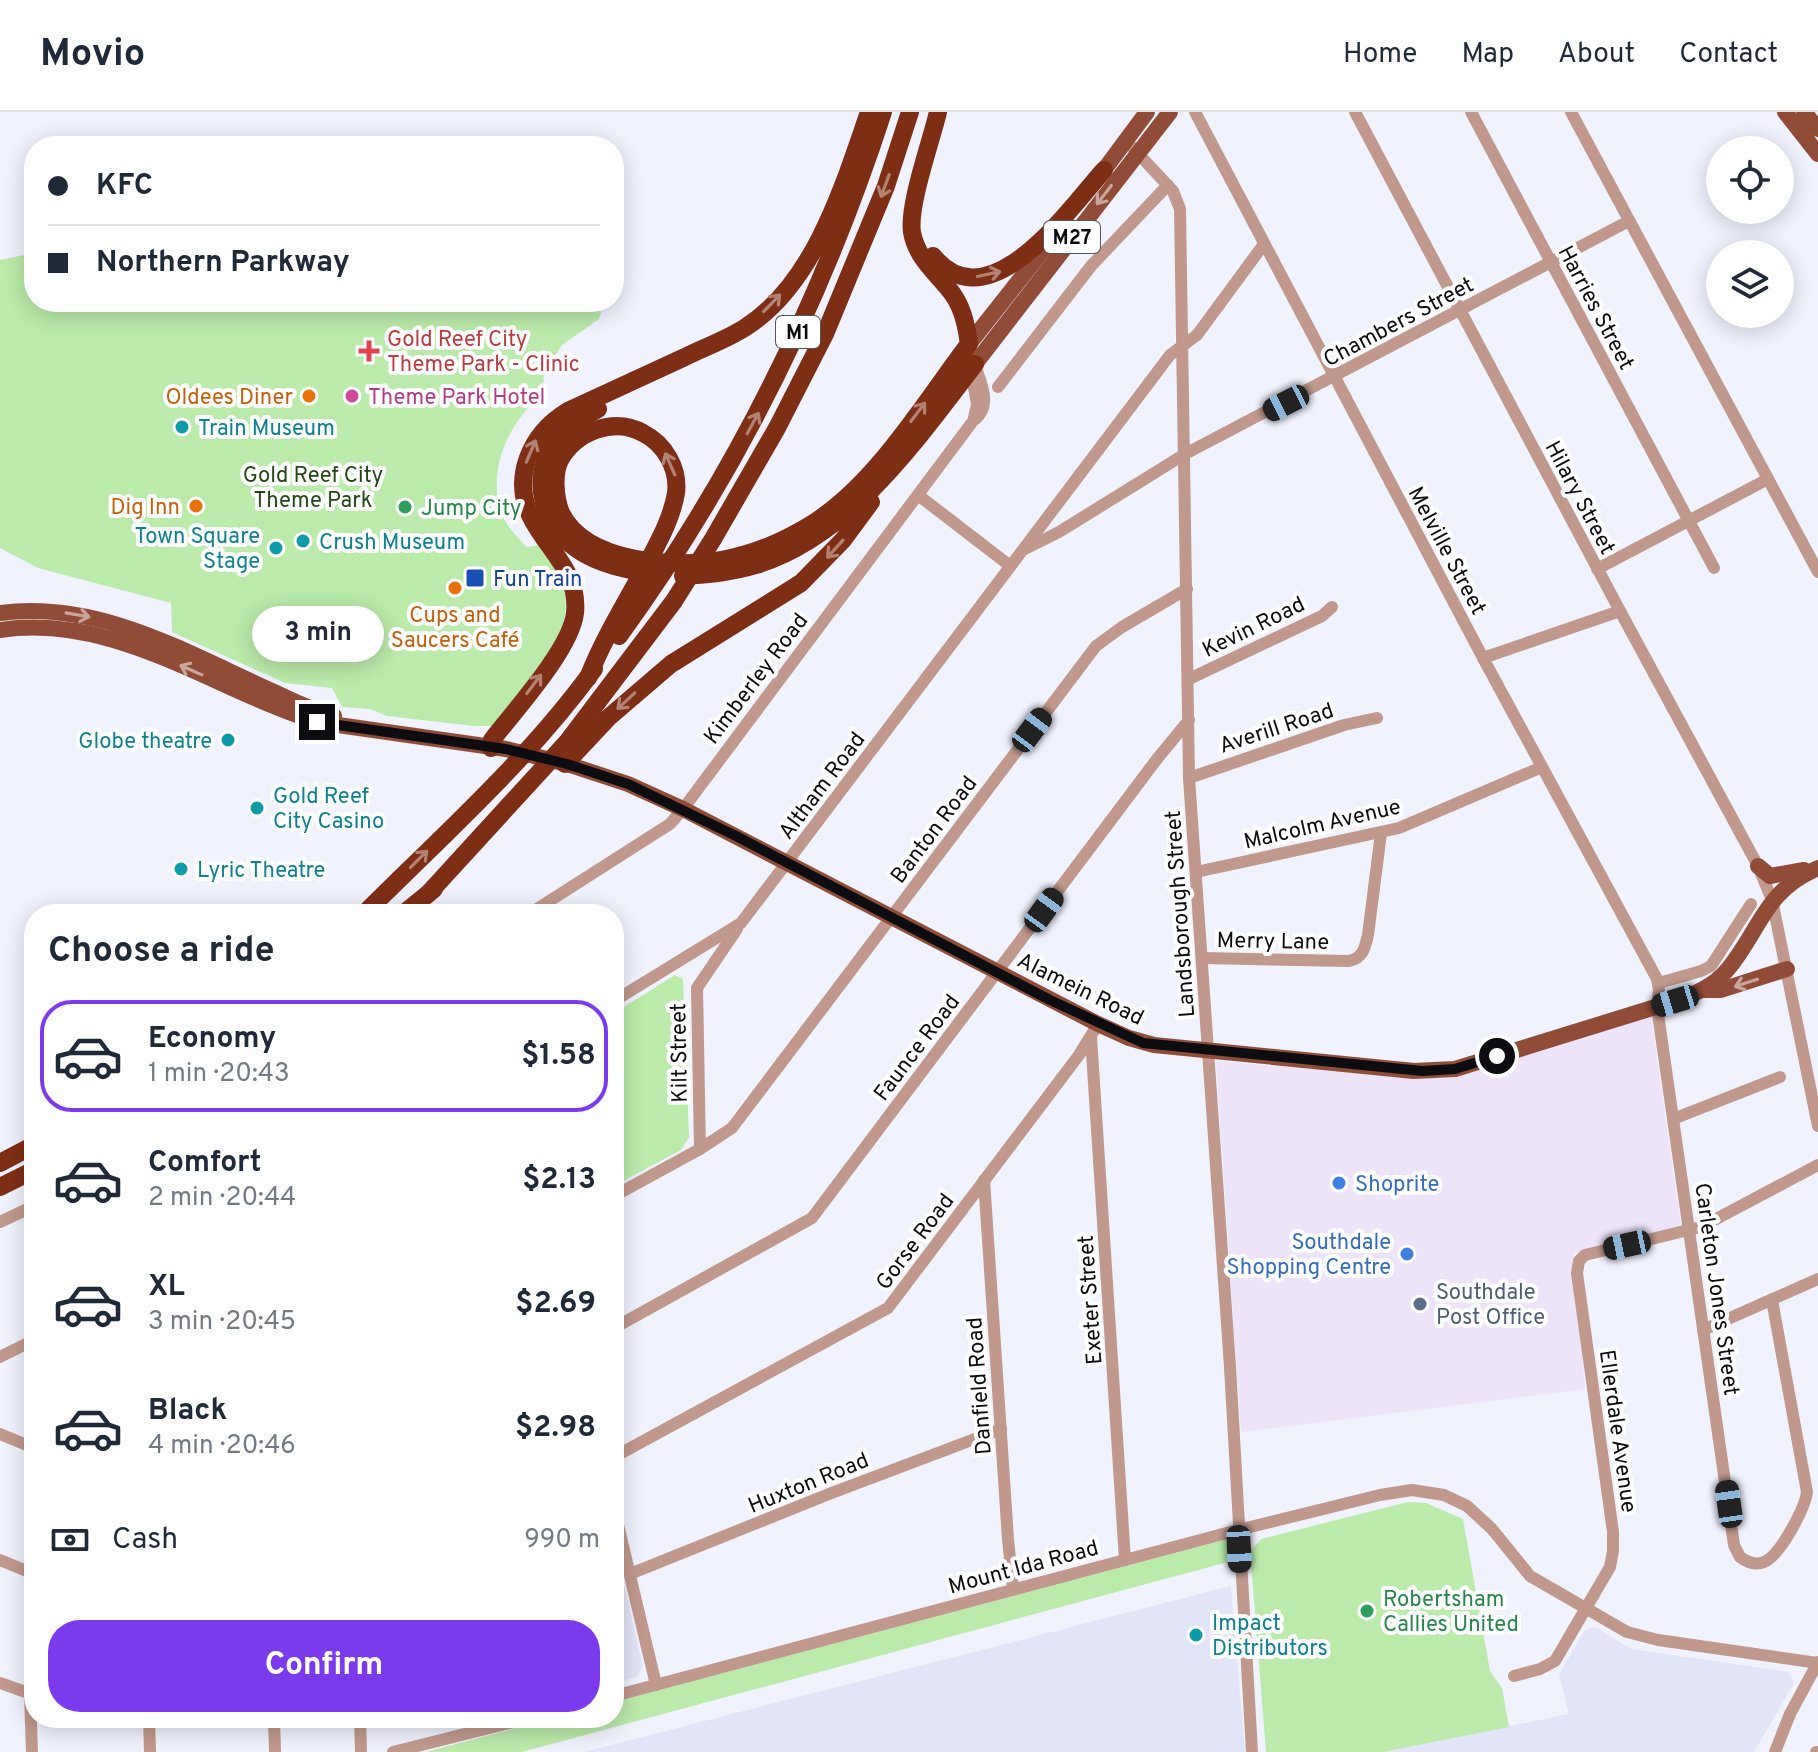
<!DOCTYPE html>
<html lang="en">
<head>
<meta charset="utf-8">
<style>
  body { margin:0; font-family:Overpass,sans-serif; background:#f6f6f7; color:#1f2937; height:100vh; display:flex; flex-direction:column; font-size:30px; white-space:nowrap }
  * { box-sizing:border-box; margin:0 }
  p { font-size:26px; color:#747a83 }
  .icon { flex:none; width:44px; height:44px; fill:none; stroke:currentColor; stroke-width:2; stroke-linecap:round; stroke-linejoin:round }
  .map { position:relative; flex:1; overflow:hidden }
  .details { position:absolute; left:24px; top:792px; width:600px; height:824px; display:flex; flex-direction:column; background:#fff; border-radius:32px; box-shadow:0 4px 20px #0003 }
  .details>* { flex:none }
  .top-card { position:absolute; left:24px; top:24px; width:600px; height:176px; border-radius:32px; box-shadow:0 4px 20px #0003; display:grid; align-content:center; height:176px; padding:0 24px; background:#fff }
  .fabs { position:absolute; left:1706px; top:24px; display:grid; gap:16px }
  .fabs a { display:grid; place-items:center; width:88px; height:88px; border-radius:50%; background:#fff; box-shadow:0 4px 20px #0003; font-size:40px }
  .end { position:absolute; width:36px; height:36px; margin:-18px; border:10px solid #0d0d11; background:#fff; box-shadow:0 0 0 4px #fff }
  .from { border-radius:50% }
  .bubble { position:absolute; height:56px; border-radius:28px; background:#fff; box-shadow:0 4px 20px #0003; font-size:26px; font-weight:700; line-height:56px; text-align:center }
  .car { position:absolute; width:24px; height:48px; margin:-24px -12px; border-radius:10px; box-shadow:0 0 6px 2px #0007; background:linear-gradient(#222 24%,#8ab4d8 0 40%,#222 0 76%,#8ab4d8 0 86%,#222 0) }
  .top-card b { display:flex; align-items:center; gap:28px; height:76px; font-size:30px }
  .top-card b+b { border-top:2px solid #e0e1e3 }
  .top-card i { width:20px; height:20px; background:#1f2937 }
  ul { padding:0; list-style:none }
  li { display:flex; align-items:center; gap:24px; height:112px; margin:0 16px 12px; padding:0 8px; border:4px solid transparent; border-radius:32px }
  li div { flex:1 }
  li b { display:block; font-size:30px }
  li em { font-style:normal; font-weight:700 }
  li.on { border-color:#7c3aed }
  li>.icon { width:72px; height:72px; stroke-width:1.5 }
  h2 { padding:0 24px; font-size:36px; line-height:96px }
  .pay { display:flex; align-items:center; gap:20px; height:88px; padding:0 24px; font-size:30px }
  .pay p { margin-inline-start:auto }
  .action { display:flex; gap:16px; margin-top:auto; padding:16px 24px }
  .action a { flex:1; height:92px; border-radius:32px; background:#7c3aed; color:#fff; font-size:32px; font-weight:700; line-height:92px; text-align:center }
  header { display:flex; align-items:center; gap:48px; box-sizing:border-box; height:112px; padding:0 40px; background:#fff; border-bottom:2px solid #e0e1e3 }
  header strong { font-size:38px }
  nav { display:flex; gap:44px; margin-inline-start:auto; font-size:28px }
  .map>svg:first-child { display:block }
</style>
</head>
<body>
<header>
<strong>Movio</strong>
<nav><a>Home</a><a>Map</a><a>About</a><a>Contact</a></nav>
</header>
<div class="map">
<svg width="1818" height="1640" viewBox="0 0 1818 1640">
  <rect width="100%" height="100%" fill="#f0f2fe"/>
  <polygon fill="#ede4fa" points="1651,904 1682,1122 1574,1141 1585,1277 1241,1320 1216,949 1443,967"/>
  <g fill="#e2e4f7">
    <polygon points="614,1431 643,1554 637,1565 614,1571"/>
    <polygon points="1231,1474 1245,1640 584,1640"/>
    <polygon points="1589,1516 1597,1516 1631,1537 1788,1560 1794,1571 1754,1640 1383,1640 1569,1602 1559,1563 1584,1519"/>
  </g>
  <g fill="#baebaa">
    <path d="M34,141V190H597L601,200L599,207L562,233L544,260L543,282C508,310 485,360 503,405C508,416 519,426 526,435L540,433C602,504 538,557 493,614H474L387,604L370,597L342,595L332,576L285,571L172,520L171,491L38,456L0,436V148Z"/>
    <polygon points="675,863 683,867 689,1025 681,1038 614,1074 614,901"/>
    <polygon points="1408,1390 1426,1391 1463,1407 1490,1559 1502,1576 1509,1615 1383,1640 1266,1640 1250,1439 1261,1427"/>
    <polygon points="1228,1427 1228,1450 522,1640 426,1640 554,1606 614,1606 614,1590"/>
  </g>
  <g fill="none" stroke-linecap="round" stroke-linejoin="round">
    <g stroke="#c1988c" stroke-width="12">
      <path d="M1195,0L1483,546L1657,867L1659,878L1657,895L1734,1433L1740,1445C1747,1450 1755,1454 1764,1450C1780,1444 1805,1396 1807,1380L1772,1188"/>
      <polyline points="1355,0 1620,499 1758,754 1772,788 1818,1014"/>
      <polyline points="1471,0 1714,456"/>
      <polyline points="1571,0 1818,460"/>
      <polyline points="1132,35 1173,79 1180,97 1189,666 1230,1255 1252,1640"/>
      <polyline points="972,265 977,292 974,306"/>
      <polyline points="998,275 1091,154 1168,73"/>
      <polyline points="918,383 1009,453"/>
      <polyline points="1025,437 1059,420 1185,342 1629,109"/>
      <polyline points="1597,457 1768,367"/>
      <polyline points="1483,546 1620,499"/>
      <polyline points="1189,567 1322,504 1332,495"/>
      <polyline points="1189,666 1344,613 1377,606"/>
      <polyline points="1196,760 1399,716 1542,655"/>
      <path d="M529,802L670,712L683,697L973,309C995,293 979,268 973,247"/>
      <path d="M1202,846L1349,849C1363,846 1365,836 1368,823L1381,721"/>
      <polyline points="1659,871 1701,859 1711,854 1751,792"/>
      <polyline points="614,889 741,811 1170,243 1197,223 1264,132"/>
      <polyline points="1091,925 1125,1448"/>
      <polyline points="1673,1007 1780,965"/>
      <polyline points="700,1037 697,876 737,817"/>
      <polyline points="984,1068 1008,1427 1013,1477"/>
      <polyline points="614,1084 700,1037 732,1016 1096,534 1122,515 1187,477"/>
      <polyline points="0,1110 34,1094"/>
      <polyline points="614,1216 812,1106 1157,647 1189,608"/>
      <polyline points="1703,1218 1818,1167"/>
      <polyline points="0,1245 34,1228"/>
      <polyline points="0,1322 34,1336"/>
      <polyline points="614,1345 888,1196 1079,943 1098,912"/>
      <polyline points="614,1396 656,1573"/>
      <polyline points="0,1448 34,1462"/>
      <polyline points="630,1462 829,1382 1001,1317"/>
      <polyline points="1514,1564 1540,1557 1555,1549 1610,1455 1613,1439 1613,1420 1577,1161 1579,1149 1585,1143 1701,1115 1818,1053"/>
      <polyline points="0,1571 34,1583"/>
      <polyline points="30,1583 32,1640"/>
      <polyline points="614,1584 1238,1418 1380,1383 1412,1378 1444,1383 1467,1394 1492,1417 1530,1464 1627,1520 1658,1528 1818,1551"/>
      <polyline points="149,1606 150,1640"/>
      <polyline points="274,1606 275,1640"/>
      <polyline points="360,1606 361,1640"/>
      <polyline points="393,1640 529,1606"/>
      <polyline points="1775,1640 1790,1602 1818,1550"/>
      <polyline points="1816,1640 1818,1640"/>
    </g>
    <g stroke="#914c37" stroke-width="16">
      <polyline points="1785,0 1818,42"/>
      <polyline points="1804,0 1818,17"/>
      <polyline points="1098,66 1147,0"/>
      <polyline points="969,232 1055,123"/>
      <polyline points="975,252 1170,0"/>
      <path d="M0,501C99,488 185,540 272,579C292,588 313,599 334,604"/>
      <path d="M0,518C115,501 212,577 317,610L506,637L567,652L628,672L683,697L1098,912L1129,926L1154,933L1414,959L1455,957L1675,889C1695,882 1714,874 1728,857C1761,817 1764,779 1818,756"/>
      <polyline points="1758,754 1770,764 1804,758"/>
      <polyline points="1703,878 1721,878 1787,857"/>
    </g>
    <g stroke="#7e2e15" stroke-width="18">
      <path d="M933,144C989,213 1069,97 1104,58"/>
      <path d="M598,297C581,306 567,315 555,331C528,367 544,414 578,438C600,453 628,458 654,462"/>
      <path d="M683,464C708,463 733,460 756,453C851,424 917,327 975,252"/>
      <path d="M619,524C735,364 822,188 883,0"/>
      <path d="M588,566C604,525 628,487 649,448C660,427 672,405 676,381C679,357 665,332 643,321C614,305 576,319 560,348C553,362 555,386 561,401C586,452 678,457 726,447C758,441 788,427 815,410C878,369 924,291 969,232C966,211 962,192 948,176C933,158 916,144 912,120C908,93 931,30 938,0"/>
      <path d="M491,636L492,628C515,598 571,537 575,501C579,461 550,440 533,409C510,367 530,322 568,299C607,281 646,263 685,245C705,235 728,227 746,215C815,171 844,72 869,0"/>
      <polyline points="565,652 608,606 671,552 801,471 843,428 871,390"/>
      <polyline points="427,783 568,629 674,489 713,427 777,316 825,222 886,74 910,0"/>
      <path d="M364,802C443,723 528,648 594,557"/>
      <polyline points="403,802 434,777"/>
      <polyline points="0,1051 34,1033"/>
      <polyline points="0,1075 34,1058"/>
    </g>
  </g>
  <defs><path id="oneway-shaft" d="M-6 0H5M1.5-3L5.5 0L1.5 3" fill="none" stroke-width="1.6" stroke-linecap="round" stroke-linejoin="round" transform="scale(2)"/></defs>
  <g stroke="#b28273">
    <use href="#oneway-shaft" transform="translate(885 74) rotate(110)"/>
    <use href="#oneway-shaft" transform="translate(989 162) rotate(-12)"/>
    <use href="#oneway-shaft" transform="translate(772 191) rotate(-46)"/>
    <use href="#oneway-shaft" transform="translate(918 300) rotate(-53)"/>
    <use href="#oneway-shaft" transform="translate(753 311) rotate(-61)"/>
    <use href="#oneway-shaft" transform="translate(531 339) rotate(-67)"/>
    <use href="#oneway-shaft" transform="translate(670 352) rotate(-114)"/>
    <use href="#oneway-shaft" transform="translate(835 437) rotate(132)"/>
    <use href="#oneway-shaft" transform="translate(534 572) rotate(-53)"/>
    <use href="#oneway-shaft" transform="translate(626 589) rotate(137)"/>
    <use href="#oneway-shaft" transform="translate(419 747) rotate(-45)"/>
  </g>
  <g stroke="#c8a69b">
    <use href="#oneway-shaft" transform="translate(1104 83) rotate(128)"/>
    <use href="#oneway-shaft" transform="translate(78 503) rotate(10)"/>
    <use href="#oneway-shaft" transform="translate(191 558) rotate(-156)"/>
    <use href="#oneway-shaft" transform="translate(1746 871) rotate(162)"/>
  </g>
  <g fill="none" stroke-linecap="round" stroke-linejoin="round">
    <polyline stroke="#0d0d11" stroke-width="10" points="317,610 506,637 567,652 628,672 736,724 1050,888 1143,931 1422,959 1455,957 1497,944"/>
  </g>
  <path fill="#e0444e" stroke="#fff" stroke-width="3" d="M365 227h8v8h8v8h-8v8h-8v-8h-8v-8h8z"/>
  <g fill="#e8710a" stroke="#fff" stroke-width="3">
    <circle cx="309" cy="284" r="8"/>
    <circle cx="196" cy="394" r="8"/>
    <circle cx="455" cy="476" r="8"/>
  </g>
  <circle fill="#d1479c" stroke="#fff" stroke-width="3" cx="352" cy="284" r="8"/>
  <g fill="#0f9aa8" stroke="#fff" stroke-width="3">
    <circle cx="182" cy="315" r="8"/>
    <circle cx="303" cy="429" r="8"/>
    <circle cx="276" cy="436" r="8"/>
    <circle cx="228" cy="628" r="8"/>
    <circle cx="257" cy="696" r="8"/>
    <circle cx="181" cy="757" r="8"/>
    <circle cx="1196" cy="1523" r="8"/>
  </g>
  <g fill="#2e9e5b" stroke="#fff" stroke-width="3">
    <circle cx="405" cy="395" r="8"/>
    <circle cx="1367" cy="1499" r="8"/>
  </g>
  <rect fill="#1a4fb4" stroke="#fff" stroke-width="3" x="465" y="456" width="20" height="20" rx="4"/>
  <g fill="#3f7fe0" stroke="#fff" stroke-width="3">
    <circle cx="1339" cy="1071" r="8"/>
    <circle cx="1407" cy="1142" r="8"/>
  </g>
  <circle fill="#5c6f8a" stroke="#fff" stroke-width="3" cx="1420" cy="1192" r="8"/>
  <g text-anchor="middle" stroke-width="8" stroke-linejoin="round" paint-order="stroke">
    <g fill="#fff" stroke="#565658" stroke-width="2">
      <rect x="1044" y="109" width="56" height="32" rx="6"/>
      <rect x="776" y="204" width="44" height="32" rx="6"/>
    </g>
    <g font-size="20" font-weight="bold" fill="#0d0d11">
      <text x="1072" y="132">M27</text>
      <text x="798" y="227">M1</text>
    </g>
    <g font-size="22" fill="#0d0d11" stroke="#fff">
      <text transform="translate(1597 195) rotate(62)" y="8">Harries Street</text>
      <text transform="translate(1398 209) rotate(-28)" y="8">Chambers Street</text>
      <text transform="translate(1581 385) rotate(62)" y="8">Hilary Street</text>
      <text transform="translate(1448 438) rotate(62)" y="8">Melville Street</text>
      <text transform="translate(1253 514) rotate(-26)" y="8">Kevin Road</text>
      <text transform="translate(755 566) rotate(-53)" y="8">Kimberley Road</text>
      <text transform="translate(1276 615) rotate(-18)" y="8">Averill Road</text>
      <text transform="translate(821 673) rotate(-53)" y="8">Altham Road</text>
      <text transform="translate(1322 711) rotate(-13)" y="8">Malcolm Avenue</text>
      <text transform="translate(933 717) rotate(-53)" y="8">Banton Road</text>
      <text transform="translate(1179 802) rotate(-94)" y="8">Landsborough Street</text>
      <text transform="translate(1273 828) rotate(1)" y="8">Merry Lane</text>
      <text transform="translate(1081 876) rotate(26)" y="8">Alamein Road</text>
      <text transform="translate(916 935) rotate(-53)" y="8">Faunce Road</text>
      <text transform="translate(678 941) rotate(-91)" y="8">Kilt Street</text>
      <text transform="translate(914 1129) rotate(-53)" y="8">Gorse Road</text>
      <text transform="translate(1718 1177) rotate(82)" y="8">Carleton Jones Street</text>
      <text transform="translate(1089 1188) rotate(-94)" y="8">Exeter Street</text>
      <text transform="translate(978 1274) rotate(-94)" y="8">Danfield Road</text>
      <text transform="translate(1619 1319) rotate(82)" y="8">Ellerdale Avenue</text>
      <text transform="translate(808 1370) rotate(-22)" y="8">Huxton Road</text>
      <text transform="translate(1023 1454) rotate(-15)" y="8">Mount Ida Road</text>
    </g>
    <g font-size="22" fill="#be3a42" stroke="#fff" text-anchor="start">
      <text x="387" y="234">Gold Reef City<tspan x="387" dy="25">Theme Park - Clinic</tspan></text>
    </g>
    <g font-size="22" fill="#c56008" stroke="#fff" text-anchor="end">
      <text x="293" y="292">Oldees Diner</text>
      <text x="180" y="402">Dig Inn</text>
      <text x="455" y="510" text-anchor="middle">Cups and<tspan x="455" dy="25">Saucers Café</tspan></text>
    </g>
    <g font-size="22" fill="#b23c85" stroke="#fff" text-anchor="start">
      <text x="368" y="292">Theme Park Hotel</text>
    </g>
    <g font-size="22" fill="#0d838f" stroke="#fff" text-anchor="start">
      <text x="198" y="323">Train Museum</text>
      <text x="260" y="431" text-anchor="end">Town Square<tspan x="260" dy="25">Stage</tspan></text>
      <text x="319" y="437">Crush Museum</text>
      <text x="212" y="636" text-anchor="end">Globe theatre</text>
      <text x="273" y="691">Gold Reef<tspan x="273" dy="25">City Casino</tspan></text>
      <text x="197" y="765">Lyric Theatre</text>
      <text x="1212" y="1518">Impact<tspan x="1212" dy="25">Distributors</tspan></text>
    </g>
    <g font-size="22" fill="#244815" stroke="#fff">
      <text x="313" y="370">Gold Reef City<tspan x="313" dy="25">Theme Park</tspan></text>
    </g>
    <g font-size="22" fill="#27864d" stroke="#fff" text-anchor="start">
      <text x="421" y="403">Jump City</text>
      <text x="1383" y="1494">Robertsham<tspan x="1383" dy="25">Callies United</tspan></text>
    </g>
    <g font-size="22" fill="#164399" stroke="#fff" text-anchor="start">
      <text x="493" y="474">Fun Train</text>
    </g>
    <g font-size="22" fill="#366cbe" stroke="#fff" text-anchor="start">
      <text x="1355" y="1079">Shoprite</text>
      <text x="1391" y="1137" text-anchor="end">Southdale<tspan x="1391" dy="25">Shopping Centre</tspan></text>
    </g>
    <g font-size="22" fill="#4e5e75" stroke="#fff" text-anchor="start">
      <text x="1436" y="1187">Southdale<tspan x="1436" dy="25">Post Office</tspan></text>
    </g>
  </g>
</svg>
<div class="fabs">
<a><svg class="icon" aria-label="locate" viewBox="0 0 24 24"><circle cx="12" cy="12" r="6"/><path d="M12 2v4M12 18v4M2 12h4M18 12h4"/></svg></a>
<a><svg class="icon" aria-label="layers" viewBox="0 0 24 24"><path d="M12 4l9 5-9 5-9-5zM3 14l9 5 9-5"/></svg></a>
</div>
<i class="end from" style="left:1497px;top:944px"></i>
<i class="end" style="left:317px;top:610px"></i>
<div class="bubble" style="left:252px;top:494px;width:132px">3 min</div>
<i class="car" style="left:1286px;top:291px;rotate:243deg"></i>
<i class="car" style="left:1032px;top:618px;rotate:37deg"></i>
<i class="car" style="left:1044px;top:798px;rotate:36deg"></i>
<i class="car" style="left:1675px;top:889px;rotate:253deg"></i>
<i class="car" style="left:1627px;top:1133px;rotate:258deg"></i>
<i class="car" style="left:1729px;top:1392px;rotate:352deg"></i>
<i class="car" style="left:1239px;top:1437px;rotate:177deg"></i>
<div class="top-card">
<b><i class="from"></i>KFC</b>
<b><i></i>Northern Parkway</b>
</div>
<section class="details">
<h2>Choose a ride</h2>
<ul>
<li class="on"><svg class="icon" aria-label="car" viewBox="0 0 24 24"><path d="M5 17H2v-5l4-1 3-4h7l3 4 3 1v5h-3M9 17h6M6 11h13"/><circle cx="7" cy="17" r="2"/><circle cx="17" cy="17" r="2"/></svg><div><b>Economy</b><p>1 min · 20:43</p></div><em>$1.58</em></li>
<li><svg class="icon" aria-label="car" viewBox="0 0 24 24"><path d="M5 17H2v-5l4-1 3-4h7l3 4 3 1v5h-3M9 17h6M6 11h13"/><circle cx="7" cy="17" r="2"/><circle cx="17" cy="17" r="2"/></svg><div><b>Comfort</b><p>2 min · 20:44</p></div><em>$2.13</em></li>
<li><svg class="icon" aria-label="car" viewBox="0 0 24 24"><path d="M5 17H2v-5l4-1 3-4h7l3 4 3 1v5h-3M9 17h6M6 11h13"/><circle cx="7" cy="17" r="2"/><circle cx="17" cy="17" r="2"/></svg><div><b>XL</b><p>3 min · 20:45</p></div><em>$2.69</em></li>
<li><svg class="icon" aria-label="car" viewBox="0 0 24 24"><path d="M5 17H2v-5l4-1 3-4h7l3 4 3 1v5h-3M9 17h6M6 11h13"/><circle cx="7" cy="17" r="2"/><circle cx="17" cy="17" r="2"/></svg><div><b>Black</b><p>4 min · 20:46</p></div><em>$2.98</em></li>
</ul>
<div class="pay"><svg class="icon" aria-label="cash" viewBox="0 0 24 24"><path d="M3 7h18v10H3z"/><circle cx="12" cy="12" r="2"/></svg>Cash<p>990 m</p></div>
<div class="action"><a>Confirm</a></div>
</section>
</div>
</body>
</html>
